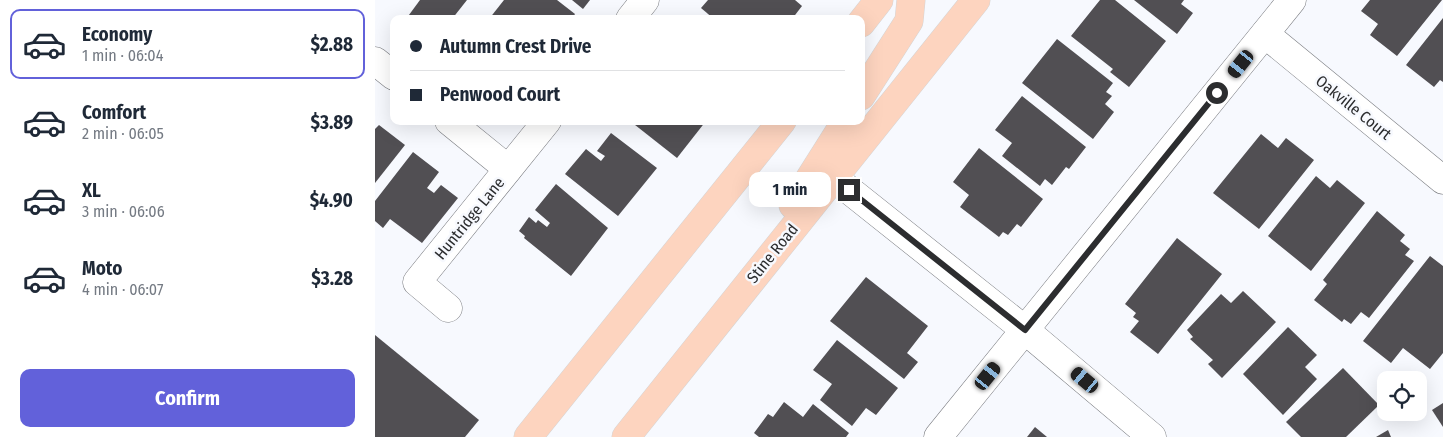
<!DOCTYPE html>
<html lang="en">
<head>
<meta charset="utf-8">
<style>
  body { margin:0; font-family:"Fira Sans Condensed",sans-serif; background:#f2f2f3; color:#1f2937; height:100vh; display:flex; flex-direction:column; font-size:19px; white-space:nowrap }
  * { box-sizing:border-box; margin:0 }
  p { font-size:16px; color:#747a83 }
  .icon { flex:none; width:28px; height:28px; fill:none; stroke:currentColor; stroke-width:2; stroke-linecap:round; stroke-linejoin:round }
  .map { position:relative; flex:1; overflow:hidden }
  .panel { display:flex; flex-direction:column; background:#fff; width:375px }
  .panel>* { flex:none }
  .guide { position:absolute; left:15px; top:15px; width:475px; height:110px; border-radius:10px; box-shadow:0 5px 20px #0002; display:grid; align-content:center; height:110px; padding:0 20px; background:#fff }
  .tools { position:absolute; left:1002px; top:371px; display:grid; gap:10px }
  .tools a { display:grid; place-items:center; width:50px; height:50px; border-radius:10px; background:#fff; box-shadow:0 5px 20px #0002; font-size:25px }
  .end { position:absolute; width:22px; height:22px; margin:-11px; border:6px solid #2c2d2f; background:#fff; box-shadow:0 0 0 2px #fff }
  .from { border-radius:50% }
  .bubble { position:absolute; height:35px; border-radius:10px; background:#fff; box-shadow:0 5px 20px #0002; font-size:16px; font-weight:700; line-height:35px; text-align:center }
  .car { position:absolute; width:15px; height:30px; margin:-15px -8px; border-radius:6px; box-shadow:0 0 4px 1px #0007; background:linear-gradient(#222 24%,#8ab4d8 0 40%,#222 0 76%,#8ab4d8 0 86%,#222 0) }
  .guide b { display:flex; align-items:center; gap:18px; height:48px; font-size:19px }
  .guide b+b { border-top:1px solid #e0e1e3 }
  .guide i { width:12px; height:12px; background:#1f2937 }
  ul { padding:9px 0 0; list-style:none }
  li { display:flex; align-items:center; gap:15px; height:70px; margin:0 10px 8px; padding:0 10px; border:2px solid transparent; border-radius:10px }
  li div { flex:1 }
  li b { display:block; font-size:19px }
  li em { font-style:normal; font-weight:700 }
  li.current { border-color:#6261da }
  li>.icon { width:45px; height:45px; stroke-width:1.5 }
  .button { display:flex; gap:10px; margin-top:auto; padding:10px 20px }
  .button a { flex:1; height:58px; border-radius:10px; background:#6261da; color:#fff; font-size:20px; font-weight:700; line-height:58px; text-align:center }
  main { display:flex; flex:1; min-height:0 }
  .map>svg:first-child { display:block }
</style>
</head>
<body>
<main>
<section class="panel">
<ul>
<li class="current"><svg class="icon" aria-label="car" viewBox="0 0 24 24"><path d="M5 17H2v-5l4-1 3-4h7l3 4 3 1v5h-3M9 17h6M6 11h13"/><circle cx="7" cy="17" r="2"/><circle cx="17" cy="17" r="2"/></svg><div><b>Economy</b><p>1 min · 06:04</p></div><em>$2.88</em></li>
<li><svg class="icon" aria-label="car" viewBox="0 0 24 24"><path d="M5 17H2v-5l4-1 3-4h7l3 4 3 1v5h-3M9 17h6M6 11h13"/><circle cx="7" cy="17" r="2"/><circle cx="17" cy="17" r="2"/></svg><div><b>Comfort</b><p>2 min · 06:05</p></div><em>$3.89</em></li>
<li><svg class="icon" aria-label="car" viewBox="0 0 24 24"><path d="M5 17H2v-5l4-1 3-4h7l3 4 3 1v5h-3M9 17h6M6 11h13"/><circle cx="7" cy="17" r="2"/><circle cx="17" cy="17" r="2"/></svg><div><b>XL</b><p>3 min · 06:06</p></div><em>$4.90</em></li>
<li><svg class="icon" aria-label="car" viewBox="0 0 24 24"><path d="M5 17H2v-5l4-1 3-4h7l3 4 3 1v5h-3M9 17h6M6 11h13"/><circle cx="7" cy="17" r="2"/><circle cx="17" cy="17" r="2"/></svg><div><b>Moto</b><p>4 min · 06:07</p></div><em>$3.28</em></li>
</ul>
<div class="button"><a>Confirm</a></div>
</section>
<div class="map">
<svg width="1068" height="437" viewBox="0 0 1068 437">
  <rect width="100%" height="100%" fill="#f7f9fe"/>
  <g fill="#514f53">
    <polygon points="45,0 92,0 77,19 31,19"/>
    <polygon points="129,0 182,0 200,14 197,19 114,19"/>
    <polygon points="197,0 215,0 208,9"/>
    <polygon points="333,0 420,0 427,6 417,19 339,19 326,8"/>
    <polygon points="725,0 740,0 791,41 754,87 735,72 738,69 696,36"/>
    <polygon points="759,0 809,0 806,4 818,13 802,34"/>
    <polygon points="995,0 1067,0 1022,56 995,35 1003,24 986,11"/>
    <polygon points="1068,18 1068,82 1065,80 1059,87 1031,65"/>
    <polygon points="682,39 738,83 731,92 737,96 730,104 739,112 718,139 647,83"/>
    <polygon points="647,96 711,147 694,169 691,167 677,185 670,179 665,186 627,156 637,143 620,130"/>
    <polygon points="255,121 331,121 302,158"/>
    <polygon points="4,125 30,145 0,183 0,129"/>
    <polygon points="236,133 282,168 243,216 190,174 211,149 226,161 230,156 222,151"/>
    <polygon points="886,134 903,148 911,138 939,160 884,229 838,193"/>
    <polygon points="604,148 668,199 646,227 642,224 633,235 628,232 624,237 585,207 594,195 578,182"/>
    <polygon points="38,152 64,172 52,188 59,193 66,185 83,198 47,243 15,219 8,228 0,221 0,201"/>
    <polygon points="941,176 955,188 962,180 990,203 936,271 893,236"/>
    <polygon points="181,184 233,228 196,276 149,238 150,236 144,231 154,217 161,223 163,220 172,227 175,223 160,210"/>
    <polygon points="1002,211 1030,235 1025,241 1035,249 1030,255 1039,261 994,318 986,312 976,324 969,319 967,322 939,300 952,284 948,280"/>
    <polygon points="802,238 847,274 783,354 755,332 764,321 758,317 761,313 750,304"/>
    <polygon points="1055,256 1068,266 1068,353 1055,369 1028,348 1016,363 988,341"/>
    <polygon points="491,277 553,326 532,353 543,362 529,379 455,321"/>
    <polygon points="868,291 901,322 847,378 833,364 838,360 815,339 818,337 812,330 846,294 856,303"/>
    <polygon points="913,327 942,355 930,367 942,379 908,415 868,374"/>
    <polygon points="0,335 104,420 90,437 0,437"/>
    <polygon points="462,340 523,388 501,415 491,408 477,426 445,400 457,384 438,370"/>
    <polygon points="968,368 1004,405 971,437 926,437 911,422"/>
    <polygon points="409,402 428,417 438,404 474,433 471,437 384,437 379,433 393,414 398,417"/>
    <polygon points="1068,403 1068,427 1057,410"/>
    <polygon points="660,427 672,437 652,437"/>
    <polygon points="1013,430 1016,437 1001,437"/>
  </g>
  <g fill="none" stroke-linecap="round" stroke-linejoin="round">
    <g stroke="#7a7c80" stroke-width="29">
      <g id="minor">
        <polyline points="255,19 270,0"/>
        <polyline points="890,34 1068,180"/>
        <polyline points="0,61 19,76"/>
        <polyline points="74,121 133,169"/>
        <polyline points="459,178 650,330 777,437"/>
        <polyline points="73,308 42,282 172,121"/>
        <polyline points="563,437 917,0"/>
      </g>
    </g>
    <g stroke="#d5d5d5" stroke-width="29">
      <g id="major">
        <polyline points="486,23 504,0"/>
        <polyline points="486,96 534,21 536,0"/>
        <polyline points="418,205 471,121"/>
        <polyline points="153,437 407,121"/>
        <polyline points="251,437 601,0"/>
      </g>
    </g>
    <use href="#minor" stroke="#fff" stroke-width="28"/>
    <use href="#major" stroke="#fdd4bf" stroke-width="28"/>
  </g>
  <g fill="none" stroke-linecap="round" stroke-linejoin="round">
    <polyline stroke="#2c2d2f" stroke-width="6" points="474,190 650,330 842,93"/>
  </g>
  <g text-anchor="middle" stroke-width="5" stroke-linejoin="round" paint-order="stroke">
    <g font-size="16" fill="#2c2d2f" stroke="#f7f9fe">
      <text transform="translate(979 107) rotate(39)" y="6">Oakville Court</text>
      <text transform="translate(94 218) rotate(-51)" y="6">Huntridge Lane</text>
      <text transform="translate(397 253) rotate(-51)" y="6">Stine Road</text>
    </g>
  </g>
</svg>
<div class="tools">
<a><svg class="icon" aria-label="locate" viewBox="0 0 24 24"><circle cx="12" cy="12" r="6"/><path d="M12 2v4M12 18v4M2 12h4M18 12h4"/></svg></a>
</div>
<i class="end from" style="left:842px;top:93px"></i>
<i class="end" style="left:474px;top:190px"></i>
<div class="bubble" style="left:374px;top:172px;width:82px">1 min</div>
<i class="car" style="left:866px;top:64px;rotate:219deg"></i>
<i class="car" style="left:613px;top:376px;rotate:39deg"></i>
<i class="car" style="left:710px;top:380px;rotate:310deg"></i>
<div class="guide">
<b><i class="from"></i>Autumn Crest Drive</b>
<b><i></i>Penwood Court</b>
</div>
</div>
</main>
</body>
</html>
